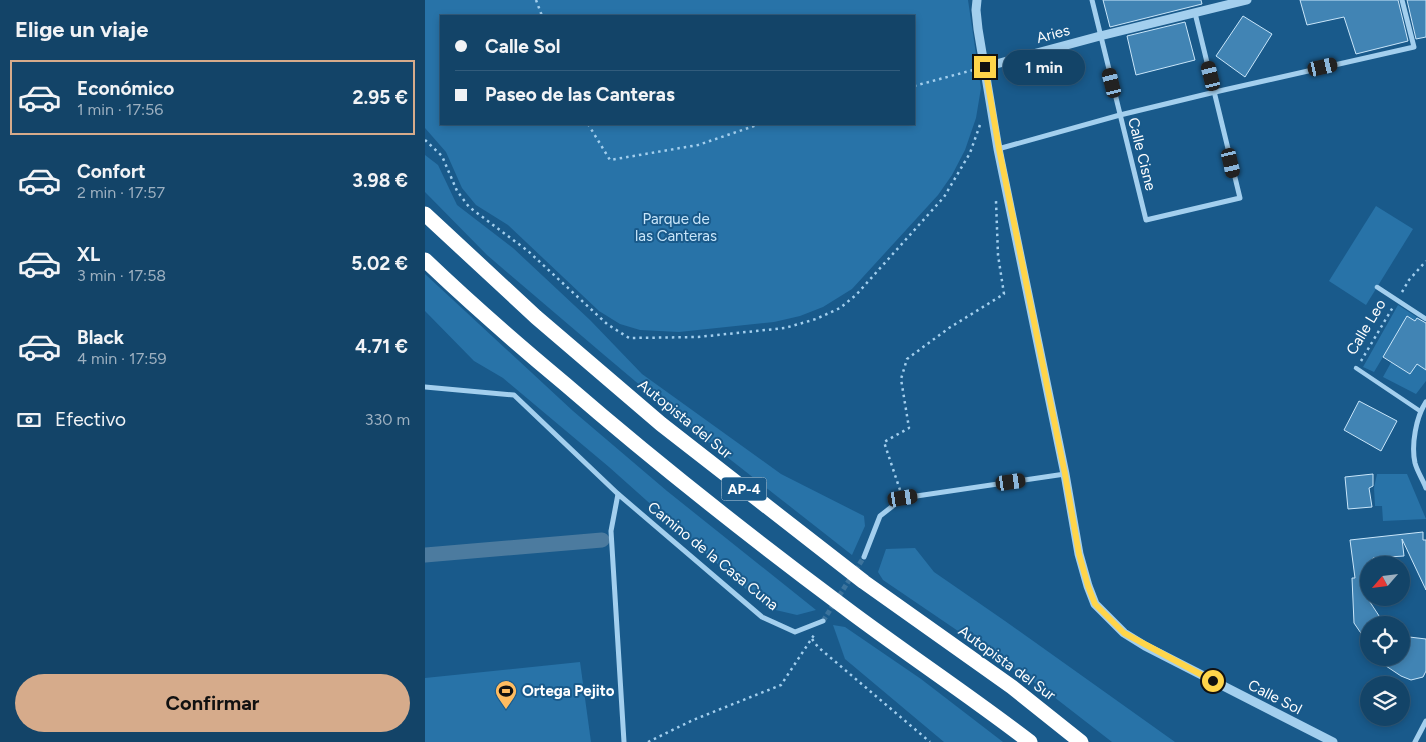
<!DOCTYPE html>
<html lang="es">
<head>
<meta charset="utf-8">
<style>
  body { margin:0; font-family:Figtree,sans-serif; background:#204e71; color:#f1f3f6; height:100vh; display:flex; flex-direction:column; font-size:19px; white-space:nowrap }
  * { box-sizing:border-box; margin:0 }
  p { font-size:16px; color:#9db0c0 }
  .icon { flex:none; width:28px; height:28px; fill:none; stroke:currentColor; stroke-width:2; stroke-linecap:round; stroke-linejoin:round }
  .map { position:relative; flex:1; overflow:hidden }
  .details { display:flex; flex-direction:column; background:#134468; width:425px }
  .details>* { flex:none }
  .guide { position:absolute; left:15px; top:15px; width:475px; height:110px; border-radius:0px; box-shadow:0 2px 8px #0003,0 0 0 1px #325c7c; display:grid; align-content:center; height:110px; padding:0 15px; background:#134468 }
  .needle { width:32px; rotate:242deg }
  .buttons { position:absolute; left:935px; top:556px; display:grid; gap:10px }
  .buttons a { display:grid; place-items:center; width:50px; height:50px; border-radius:50%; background:#134468; box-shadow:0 2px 8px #0003,0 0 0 1px #325c7c; font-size:25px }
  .end { position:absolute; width:22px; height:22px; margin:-11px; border:6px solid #ffd54a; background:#111; box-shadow:0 0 0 2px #111 }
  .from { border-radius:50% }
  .bubble { position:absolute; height:35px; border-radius:18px; background:#134468; box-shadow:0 2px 8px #0003,0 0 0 1px #325c7c; font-size:16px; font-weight:700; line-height:35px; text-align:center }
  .car { position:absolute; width:15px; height:30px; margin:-15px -8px; border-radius:6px; box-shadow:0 0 4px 1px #0007; background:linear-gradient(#222 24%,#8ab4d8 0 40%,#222 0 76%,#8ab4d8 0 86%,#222 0) }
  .guide b { display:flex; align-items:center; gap:18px; height:48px; font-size:19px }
  .guide b+b { border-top:1px solid #325c7c }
  .guide i { width:12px; height:12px; background:#f1f3f6 }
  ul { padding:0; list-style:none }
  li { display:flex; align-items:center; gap:15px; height:75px; margin:0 10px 8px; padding:0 5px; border:2px solid transparent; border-radius:0px }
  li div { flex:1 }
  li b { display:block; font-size:19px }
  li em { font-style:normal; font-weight:700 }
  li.active { border-color:#d6ab8b }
  li>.icon { width:45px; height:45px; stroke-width:1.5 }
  h2 { padding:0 15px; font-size:22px; line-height:60px }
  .pay { display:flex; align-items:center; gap:12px; height:55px; padding:0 15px; font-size:19px }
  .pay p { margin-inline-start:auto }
  .primary-button { display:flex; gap:10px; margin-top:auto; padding:10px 15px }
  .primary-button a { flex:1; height:58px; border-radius:30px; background:#d6ab8b; color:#111; font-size:20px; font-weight:700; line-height:58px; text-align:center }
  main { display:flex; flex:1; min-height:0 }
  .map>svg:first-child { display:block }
</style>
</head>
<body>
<main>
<section class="details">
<h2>Elige un viaje</h2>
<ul>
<li class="active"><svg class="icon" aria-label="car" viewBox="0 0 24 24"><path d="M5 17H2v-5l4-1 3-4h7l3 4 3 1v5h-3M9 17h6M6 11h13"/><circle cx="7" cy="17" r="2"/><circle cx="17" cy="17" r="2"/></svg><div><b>Económico</b><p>1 min · 17:56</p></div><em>2.95 €</em></li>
<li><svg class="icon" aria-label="car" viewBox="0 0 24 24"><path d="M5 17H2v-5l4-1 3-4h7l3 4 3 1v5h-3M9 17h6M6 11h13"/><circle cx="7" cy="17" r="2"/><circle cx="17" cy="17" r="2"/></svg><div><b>Confort</b><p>2 min · 17:57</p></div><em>3.98 €</em></li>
<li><svg class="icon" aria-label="car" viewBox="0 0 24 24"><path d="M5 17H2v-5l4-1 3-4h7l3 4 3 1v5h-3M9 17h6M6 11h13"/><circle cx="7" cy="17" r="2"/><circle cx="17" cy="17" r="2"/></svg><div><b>XL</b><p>3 min · 17:58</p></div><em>5.02 €</em></li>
<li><svg class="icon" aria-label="car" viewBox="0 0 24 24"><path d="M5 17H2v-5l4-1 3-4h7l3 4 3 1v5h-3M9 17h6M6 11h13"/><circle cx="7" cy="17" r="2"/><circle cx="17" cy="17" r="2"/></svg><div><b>Black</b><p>4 min · 17:59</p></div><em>4.71 €</em></li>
</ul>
<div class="pay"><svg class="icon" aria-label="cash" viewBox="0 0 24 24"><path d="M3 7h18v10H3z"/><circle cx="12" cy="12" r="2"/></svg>Efectivo<p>330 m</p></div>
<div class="primary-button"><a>Confirmar</a></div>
</section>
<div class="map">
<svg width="1001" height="742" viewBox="0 0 1001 742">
  <rect width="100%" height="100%" fill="#195a8b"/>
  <g fill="#2873a8" fill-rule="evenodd">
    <path d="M0,0H543L556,88L551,118L540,150L527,175L513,195L427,289L398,307L375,316L349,322L254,332L215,330L195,324L174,311L83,225L51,205L37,188L21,152L0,128ZM16,16H489V124H16Z"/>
    <polygon points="0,155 13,165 32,205 88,248 165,320 217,374 356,474 439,516 440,526 427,555 274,435 178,354 62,255 0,192"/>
    <polygon points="951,206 988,229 941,305 904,281"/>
    <polygon points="0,274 148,411 242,491 391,610 372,615 342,608 184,467 78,378 49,361 0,311"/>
    <polygon points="973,305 1001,323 1000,328 982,317 949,372 938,367"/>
    <polygon points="968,359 975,368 985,374 992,364 998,368 1001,364 1001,381 991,394 958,377"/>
    <polygon points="952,474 982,474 1001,519 958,521 957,506 950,506 949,488"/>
    <polygon points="490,548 509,572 580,621 750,742 687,742 620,690 458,580 453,572 461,549"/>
    <polygon points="408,625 420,627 496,679 578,742 519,742 420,659"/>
    <polygon points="155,662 166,742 0,742 0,678"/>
  </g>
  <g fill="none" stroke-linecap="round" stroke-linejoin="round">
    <polyline stroke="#4c7b9f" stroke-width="15" points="0,555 177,540"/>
  </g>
  <g fill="#4184b4" stroke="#c9e6fa">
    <polygon points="678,0 776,0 777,4 685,27"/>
    <polygon points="875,0 973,0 983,41 931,54 919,17 882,25"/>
    <polygon points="982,0 1001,0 1001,37 991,39"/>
    <polygon points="818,16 847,34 820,77 791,56"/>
    <polygon points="760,22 770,60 711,75 702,36"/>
    <polygon points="982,316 990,321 992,318 1001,323 1001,370 992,364 985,374 958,357"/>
    <polygon points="934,401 972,421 956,451 919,430"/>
    <polygon points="948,474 948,486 944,488 947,507 923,509 920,477"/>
    <polygon points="998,532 998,540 1001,540 1001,590 977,539 979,556 948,558 947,562 944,562 944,598 945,602 960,625 944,625 944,645 929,623 927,578 930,578 925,540"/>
    <polygon points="976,636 1001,639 1001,671 998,677 986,680 976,676 949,658 976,658"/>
  </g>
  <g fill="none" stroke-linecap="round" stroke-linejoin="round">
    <polyline stroke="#3c739c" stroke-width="5" stroke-dasharray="5 2.5" stroke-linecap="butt" points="398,621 439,557"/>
    <g stroke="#a3cfee" stroke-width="2.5" stroke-dasharray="2.5 4" stroke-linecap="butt">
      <polyline points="111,0 117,16"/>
      <polyline points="489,86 548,70"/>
      <polyline points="163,124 185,160 273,145 335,124"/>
      <polyline points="0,140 17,156 32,191 44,207 103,251 182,324 204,338 273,337 360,328 391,319 415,308 431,295 519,197 545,153 556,122"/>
      <polyline points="977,292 984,280 1001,261"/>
      <polyline points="936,361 968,307"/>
      <polyline points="475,490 459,442 484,428 476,379 482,359 524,328 579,294 573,255 571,201"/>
      <polyline points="387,639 393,647 505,742"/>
      <polyline points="223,742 268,720 356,685 389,635"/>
    </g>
    <g stroke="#a3cfee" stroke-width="4.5">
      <polyline points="952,287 1001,319"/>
      <polyline points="931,368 995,411"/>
    </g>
    <g stroke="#a3cfee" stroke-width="5">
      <polyline points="667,0 721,220 815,198 770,13"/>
      <polyline points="573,149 695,115 790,92 989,47 977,0"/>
      <polyline points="0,387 89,395 193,494"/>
      <path d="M1001,402C991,417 986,445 990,463C992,471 998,480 1001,488"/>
      <polyline points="439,557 455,516 478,498 640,474"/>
      <polyline points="199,742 186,531 193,494 337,617 370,632 398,621"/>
      <polyline points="990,742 1001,721"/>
    </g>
    <g stroke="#a3cfee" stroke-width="9">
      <polyline points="552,0 551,10 553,29 573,149 640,474 654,554 663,586 670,604 699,633 720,646 908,742"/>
      <polyline points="560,67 675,36 822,0"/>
    </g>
    <g stroke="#fff" stroke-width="15">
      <polyline points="0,214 111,317 236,424 439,582 587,687 656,742"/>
      <path d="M0,260C45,303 92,344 140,384C230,462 324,536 419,607C480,653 544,695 605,742"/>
    </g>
  </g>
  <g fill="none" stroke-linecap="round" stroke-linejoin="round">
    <polyline stroke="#ffd54a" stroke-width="6" points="560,67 574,149 640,474 654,554 663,586 670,604 699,633 788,681"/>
  </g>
  <defs>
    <g id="stadium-pin" transform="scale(1.125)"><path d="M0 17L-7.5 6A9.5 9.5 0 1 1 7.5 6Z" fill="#ffbc60" stroke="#195a8b"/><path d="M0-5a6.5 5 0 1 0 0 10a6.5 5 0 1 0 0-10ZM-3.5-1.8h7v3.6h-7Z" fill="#111"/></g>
  </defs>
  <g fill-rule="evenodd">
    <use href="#stadium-pin" x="81" y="691"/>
  </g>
  <g text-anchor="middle" stroke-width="4" stroke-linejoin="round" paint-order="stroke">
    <rect fill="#195a8b" stroke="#bacedc" stroke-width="1" x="296.5" y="477.5" width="45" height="23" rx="4"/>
    <g font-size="14" font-weight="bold" fill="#fff">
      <text x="319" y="494">AP-4</text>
    </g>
    <g font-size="15" fill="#fff" stroke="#195a8b">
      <text transform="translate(628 34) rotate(-15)" y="5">Aries</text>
      <text transform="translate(717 154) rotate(76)" y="5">Calle Cisne</text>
      <text transform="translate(941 327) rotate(-59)" y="5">Calle Leo</text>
      <text transform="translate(260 419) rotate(39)" y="5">Autopista del Sur</text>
      <text transform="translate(288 556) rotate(39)" y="5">Camino de la Casa Cuna</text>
      <text transform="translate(582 663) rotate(36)" y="5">Autopista del Sur</text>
      <text transform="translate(850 697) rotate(27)" y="5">Calle Sol</text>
    </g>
    <g font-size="15" fill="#c9e6fa" stroke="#195a8b">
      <text x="251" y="224">Parque de<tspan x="251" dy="17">las Canteras</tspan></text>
    </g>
    <g font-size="15" font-weight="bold" fill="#fff" stroke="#195a8b" text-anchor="start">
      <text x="97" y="696">Ortega Pejito</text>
    </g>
  </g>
</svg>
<div class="buttons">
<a><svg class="needle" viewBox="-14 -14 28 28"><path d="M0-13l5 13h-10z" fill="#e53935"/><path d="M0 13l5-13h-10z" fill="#9db0c0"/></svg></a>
<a><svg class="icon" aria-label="locate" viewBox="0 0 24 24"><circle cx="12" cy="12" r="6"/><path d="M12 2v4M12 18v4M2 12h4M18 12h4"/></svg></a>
<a><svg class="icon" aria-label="layers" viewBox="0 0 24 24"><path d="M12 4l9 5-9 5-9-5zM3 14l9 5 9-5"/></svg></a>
</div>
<i class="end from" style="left:788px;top:681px"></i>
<i class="end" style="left:560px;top:67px"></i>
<div class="bubble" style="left:578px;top:50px;width:82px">1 min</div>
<i class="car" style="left:898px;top:67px;rotate:77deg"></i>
<i class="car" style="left:786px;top:76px;rotate:346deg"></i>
<i class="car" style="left:687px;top:83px;rotate:346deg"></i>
<i class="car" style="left:806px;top:163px;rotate:167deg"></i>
<i class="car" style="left:586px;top:482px;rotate:82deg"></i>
<i class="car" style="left:478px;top:498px;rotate:81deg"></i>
<div class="guide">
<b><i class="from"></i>Calle Sol</b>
<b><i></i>Paseo de las Canteras</b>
</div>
</div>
</main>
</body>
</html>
